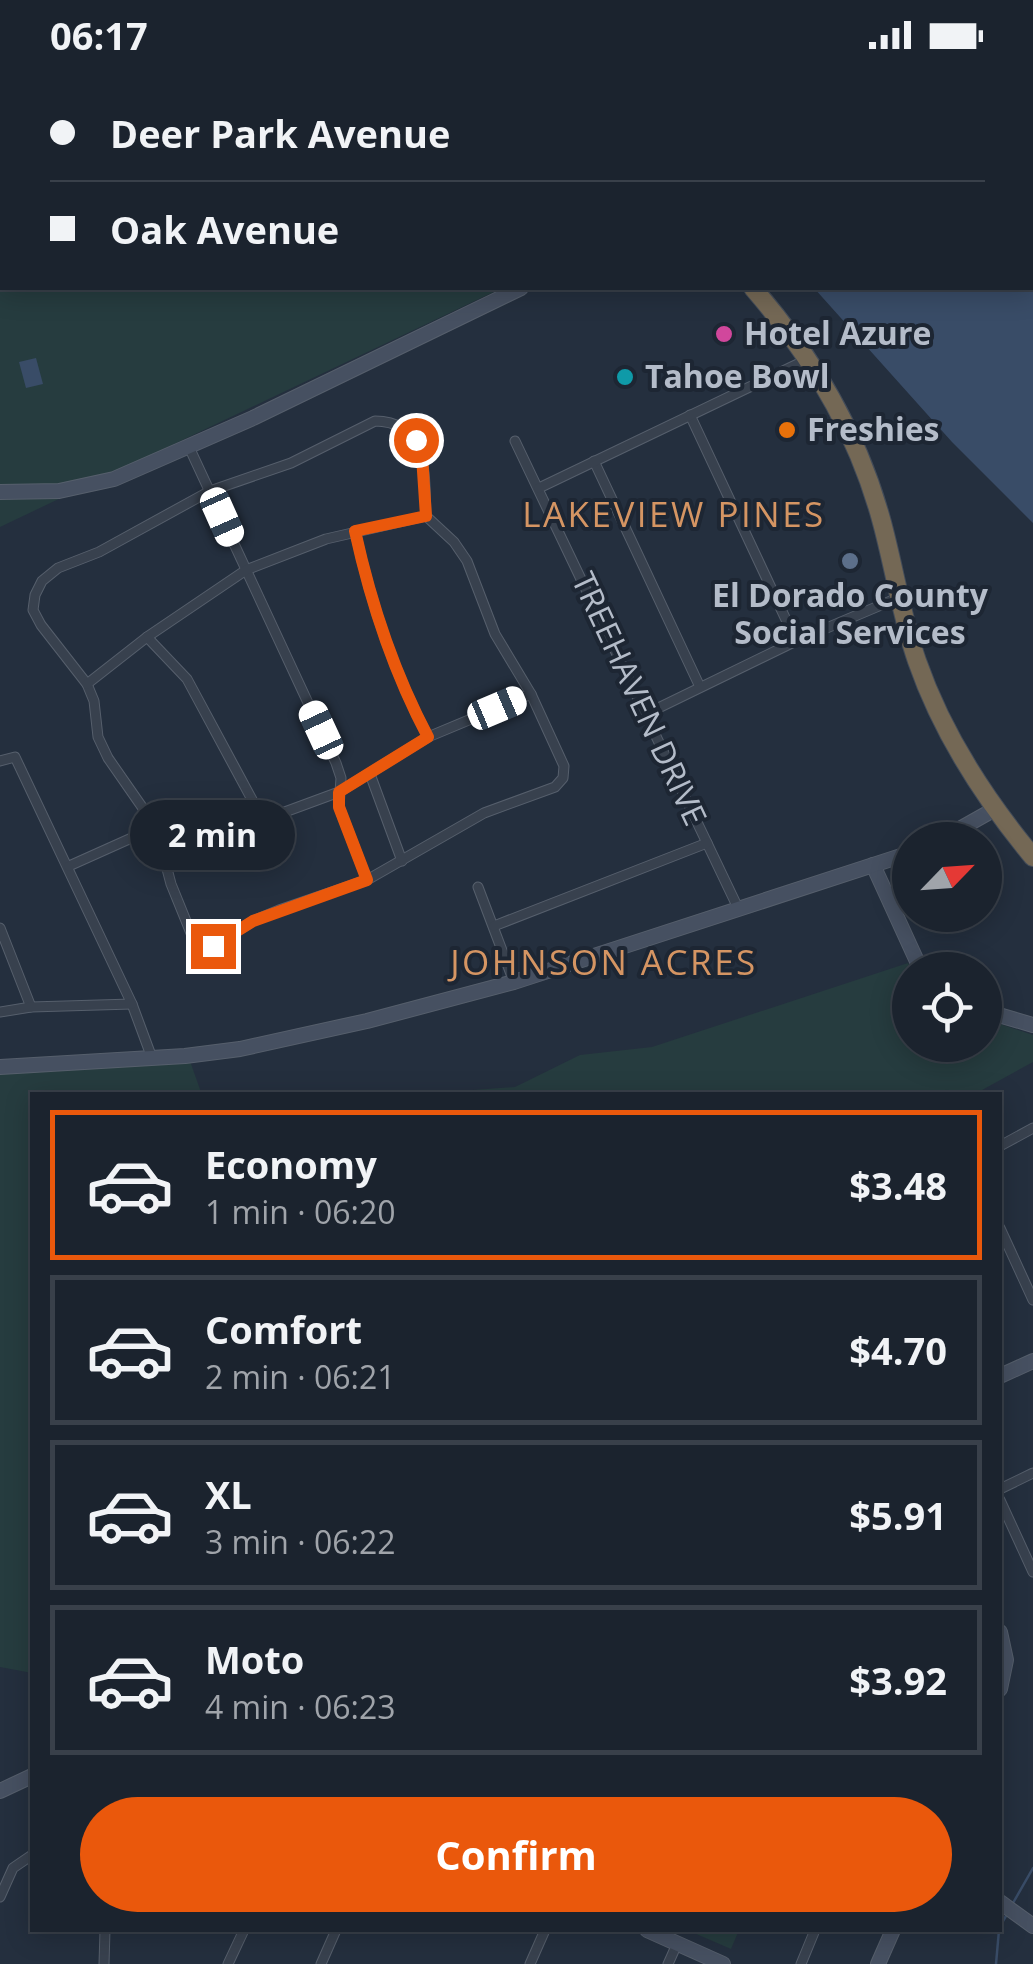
<!DOCTYPE html>
<html lang="en">
<head>
<meta charset="utf-8">
<style>
  body { margin:0; font-family:"Open Sans",sans-serif; background:#242b36; color:#f1f3f6; height:100vh; display:flex; flex-direction:column; font-size:38px; white-space:nowrap }
  * { box-sizing:border-box; margin:0 }
  p { font-size:32px; color:#a0a4aa }
  .icon { flex:none; width:55px; height:55px; fill:none; stroke:currentColor; stroke-width:2; stroke-linecap:round; stroke-linejoin:round }
  .map { position:relative; flex:1; overflow:hidden }
  .details { position:absolute; left:30px; top:1022px; width:972px; height:840px; display:flex; flex-direction:column; background:#1b232e; border-radius:0px; box-shadow:0 5px 25px #0003,0 0 0 2px #39404a }
  .details>* { flex:none }
  .top-card { position:absolute; left:0px; top:0px; width:1035px; height:220px; box-shadow:0 5px 25px #0003,0 0 0 2px #39404a; display:grid; align-content:center; height:220px; padding:0 50px; background:#1b232e }
  .needle { width:65px; rotate:65deg }
  .fabs { position:absolute; left:892px; top:752px; display:grid; gap:20px }
  .fabs a { display:grid; place-items:center; width:110px; height:110px; border-radius:50%; background:#1b232e; box-shadow:0 5px 25px #0003,0 0 0 2px #39404a; font-size:50px }
  .end { position:absolute; width:45px; height:45px; margin:-22px; border:12px solid #ea580c; background:#fff; box-shadow:0 0 0 5px #fff }
  .from { border-radius:50% }
  .bubble { position:absolute; height:70px; border-radius:35px; background:#1b232e; box-shadow:0 5px 25px #0003,0 0 0 2px #39404a; font-size:32px; font-weight:700; line-height:70px; text-align:center }
  .car { position:absolute; width:30px; height:60px; margin:-30px -15px; border-radius:12px; box-shadow:0 0 8px 2px #0007; background:linear-gradient(#fff 24%,#345 0 40%,#fff 0 76%,#345 0 86%,#fff 0) }
  .top-card b { display:flex; align-items:center; gap:35px; height:95px; font-size:38px }
  .top-card b+b { border-top:2px solid #39404a }
  .top-card i { width:25px; height:25px; background:#f1f3f6 }
  ul { padding:18px 0 0; list-style:none }
  li { display:flex; align-items:center; gap:30px; height:150px; margin:0 20px 15px; padding:0 30px; border:5px solid #39404a; border-radius:0px }
  li div { flex:1 }
  li b { display:block; font-size:38px }
  li em { font-style:normal; font-weight:700 }
  li.active { border-color:#ea580c }
  li>.icon { width:90px; height:90px; stroke-width:1.5 }
  .primary-button { display:flex; gap:20px; margin-top:auto; padding:20px 50px }
  .primary-button a { flex:1; height:115px; border-radius:60px; background:#ea580c; color:#fff; font-size:40px; font-weight:700; line-height:115px; text-align:center }
  .status { display:flex; justify-content:space-between; align-items:center; height:70px; padding:0 50px; background:#1b232e; direction:ltr }
  .status svg { height:28px; fill:currentColor }
  .map>svg:first-child { display:block }
</style>
</head>
<body>
<div class="status"><b>06:17</b><svg viewBox="0 0 49 12"><path d="M0 12V9h3v3zM5 12V6h3v6zM10 12V3h3v9zM15 12V0h3v12zM26 1h20v11H26zM47 4h2v5h-2z"/></svg></div>
<div class="map">
<svg width="1033" height="1894" viewBox="0 0 1033 1894">
  <rect width="100%" height="100%" fill="#242f3e"/>
  <g fill="#263c3f">
    <polygon points="0,0 554,0 556,2 2,2 2,218 502,218 0,457"/>
    <polygon points="908,893 913,900 910,900 910,975 985,975 985,949 1033,965 1033,992 973,1025 407,1025 515,1017 580,985 652,977"/>
    <polygon points="190,991 202,1025 32,1025 32,1603 0,1597 0,1003"/>
    <polygon points="687,1860 739,1860 731,1879"/>
  </g>
  <g fill="#394c67">
    <polygon points="622,0 1033,0 1033,453 952,372 814,218 1032,218 1032,2"/>
    <polygon points="36,288 43,314 26,318 19,292"/>
  </g>
  <g fill="none" stroke-linecap="round" stroke-linejoin="round">
    <g stroke="#394c67" stroke-width="2.5">
      <polyline points="1013,1833 1033,1798"/>
      <polyline points="1000,1856 1006,1846"/>
      <polyline points="996,1894 999,1860"/>
    </g>
    <g stroke="#565f6c" stroke-width="11">
      <g id="street">
        <polyline points="690,345 796,571"/>
        <path d="M375,351C430,352 424,405 426,446L454,472L467,491L495,564L531,624L564,696L563,708L555,717L484,743L367,810L279,840L253,851L213,876L197,878L171,814L156,757L108,688L98,667L94,631L87,614L41,555L33,540L35,525L42,511L58,498L99,482L210,421L291,393Z"/>
        <polyline points="515,371 739,840"/>
        <polyline points="189,377 336,693 341,708 339,737 367,810"/>
        <polyline points="594,391 700,617"/>
        <polyline points="539,418 808,289"/>
        <path d="M355,461C371,534 393,601 428,667"/>
        <polyline points="147,567 187,609 263,750"/>
        <polyline points="87,614 147,567 246,500 326,469 426,446"/>
        <polyline points="646,644 796,571 900,527"/>
        <polyline points="0,691 15,687 132,934 152,988"/>
        <polyline points="370,704 402,791"/>
        <polyline points="167,792 263,750 339,722 428,667 531,624"/>
        <polyline points="69,796 156,757"/>
        <polyline points="478,817 514,912"/>
        <polyline points="494,856 707,773"/>
        <polyline points="0,858 31,937"/>
        <polyline points="0,942 31,937 132,934"/>
        <polyline points="1000,1076 1033,1058"/>
        <polyline points="1000,1158 1033,1230"/>
        <polyline points="1000,1419 1033,1403"/>
        <polyline points="1000,1430 1033,1502"/>
        <polyline points="0,1827 13,1798 32,1785"/>
        <polyline points="104,1894 105,1860"/>
        <polyline points="228,1894 244,1860"/>
        <polyline points="321,1894 336,1860"/>
        <polyline points="530,1894 545,1860"/>
        <polyline points="668,1894 677,1874"/>
        <polyline points="801,1894 815,1860"/>
      </g>
    </g>
    <g stroke="#565f6c" stroke-width="16">
      <g id="secondary">
        <polyline points="0,422 59,421 114,409 253,348 521,218"/>
        <polyline points="940,770 995,739"/>
        <polyline points="873,795 921,900"/>
        <polyline points="985,941 1033,955"/>
        <polyline points="0,997 185,986 240,979 367,951 514,912 910,783"/>
        <polyline points="1000,1306 1033,1291"/>
        <polyline points="1000,1562 1006,1590 1000,1619"/>
        <polyline points="0,1721 32,1706"/>
        <polyline points="1000,1832 1033,1856"/>
        <polyline points="647,1860 723,1894"/>
        <polyline points="878,1894 893,1860"/>
      </g>
    </g>
    <g stroke="#434c59" stroke-width="20">
      <g id="highway">
        <polyline points="562,0 564,2"/>
        <path d="M753,218C812,286 857,362 881,449C894,496 901,545 917,591C942,663 984,728 1033,787"/>
      </g>
    </g>
    <use href="#street" stroke="#38414e" stroke-width="9"/>
    <use href="#secondary" stroke="#465061" stroke-width="14"/>
    <use href="#highway" stroke="#746855" stroke-width="18"/>
  </g>
  <g fill="none" stroke-linecap="round" stroke-linejoin="round">
    <path stroke="#ea580c" stroke-width="12" d="M213,876L253,851L367,810L339,737V722L428,667C393,601 371,534 355,461L426,446L422,386L416,370"/>
  </g>
  <circle fill="#d1479c" stroke="#1d2633" stroke-width="4" cx="724" cy="264" r="10"/>
  <circle fill="#0f9aa8" stroke="#1d2633" stroke-width="4" cx="625" cy="307" r="10"/>
  <circle fill="#e8710a" stroke="#1d2633" stroke-width="4" cx="787" cy="360" r="10"/>
  <circle fill="#5c6f8a" stroke="#1d2633" stroke-width="4" cx="850" cy="491" r="10"/>
  <g text-anchor="middle" stroke-width="8" stroke-linejoin="round" paint-order="stroke">
    <g font-size="32" font-weight="bold" fill="#b4bcc9" stroke="#1d2633" text-anchor="start">
      <text x="744" y="275">Hotel Azure</text>
      <text x="645" y="318">Tahoe Bowl</text>
      <text x="807" y="371">Freshies</text>
      <text x="850" y="537" text-anchor="middle">El Dorado County<tspan x="850" dy="37">Social Services</tspan></text>
    </g>
    <g font-size="32" fill="#b4bcc9" stroke="#1d2633">
      <text transform="translate(639 629) rotate(65)" y="11">TREEHAVEN DRIVE</text>
    </g>
    <g font-size="35" letter-spacing="2.5" fill="#d59563" stroke="#1d2633">
      <text x="674" y="457">LAKEVIEW PINES</text>
      <text x="604" y="905">JOHNSON ACRES</text>
    </g>
  </g>
</svg>
<div class="fabs">
<a><svg class="needle" viewBox="-14 -14 28 28"><path d="M0-13l5 13h-10z" fill="#e53935"/><path d="M0 13l5-13h-10z" fill="#a0a4aa"/></svg></a>
<a><svg class="icon" aria-label="locate" viewBox="0 0 24 24"><circle cx="12" cy="12" r="6"/><path d="M12 2v4M12 18v4M2 12h4M18 12h4"/></svg></a>
</div>
<i class="end from" style="left:416px;top:370px"></i>
<i class="end" style="left:213px;top:876px"></i>
<div class="bubble" style="left:130px;top:730px;width:165px">2 min</div>
<i class="car" style="left:222px;top:447px;rotate:156deg"></i>
<i class="car" style="left:497px;top:638px;rotate:67deg"></i>
<i class="car" style="left:321px;top:660px;rotate:335deg"></i>
<div class="top-card">
<b><i class="from"></i>Deer Park Avenue</b>
<b><i></i>Oak Avenue</b>
</div>
<section class="details">
<ul>
<li class="active"><svg class="icon" aria-label="car" viewBox="0 0 24 24"><path d="M5 17H2v-5l4-1 3-4h7l3 4 3 1v5h-3M9 17h6M6 11h13"/><circle cx="7" cy="17" r="2"/><circle cx="17" cy="17" r="2"/></svg><div><b>Economy</b><p>1 min · 06:20</p></div><em>$3.48</em></li>
<li><svg class="icon" aria-label="car" viewBox="0 0 24 24"><path d="M5 17H2v-5l4-1 3-4h7l3 4 3 1v5h-3M9 17h6M6 11h13"/><circle cx="7" cy="17" r="2"/><circle cx="17" cy="17" r="2"/></svg><div><b>Comfort</b><p>2 min · 06:21</p></div><em>$4.70</em></li>
<li><svg class="icon" aria-label="car" viewBox="0 0 24 24"><path d="M5 17H2v-5l4-1 3-4h7l3 4 3 1v5h-3M9 17h6M6 11h13"/><circle cx="7" cy="17" r="2"/><circle cx="17" cy="17" r="2"/></svg><div><b>XL</b><p>3 min · 06:22</p></div><em>$5.91</em></li>
<li><svg class="icon" aria-label="car" viewBox="0 0 24 24"><path d="M5 17H2v-5l4-1 3-4h7l3 4 3 1v5h-3M9 17h6M6 11h13"/><circle cx="7" cy="17" r="2"/><circle cx="17" cy="17" r="2"/></svg><div><b>Moto</b><p>4 min · 06:23</p></div><em>$3.92</em></li>
</ul>
<div class="primary-button"><a>Confirm</a></div>
</section>
</div>
</body>
</html>
